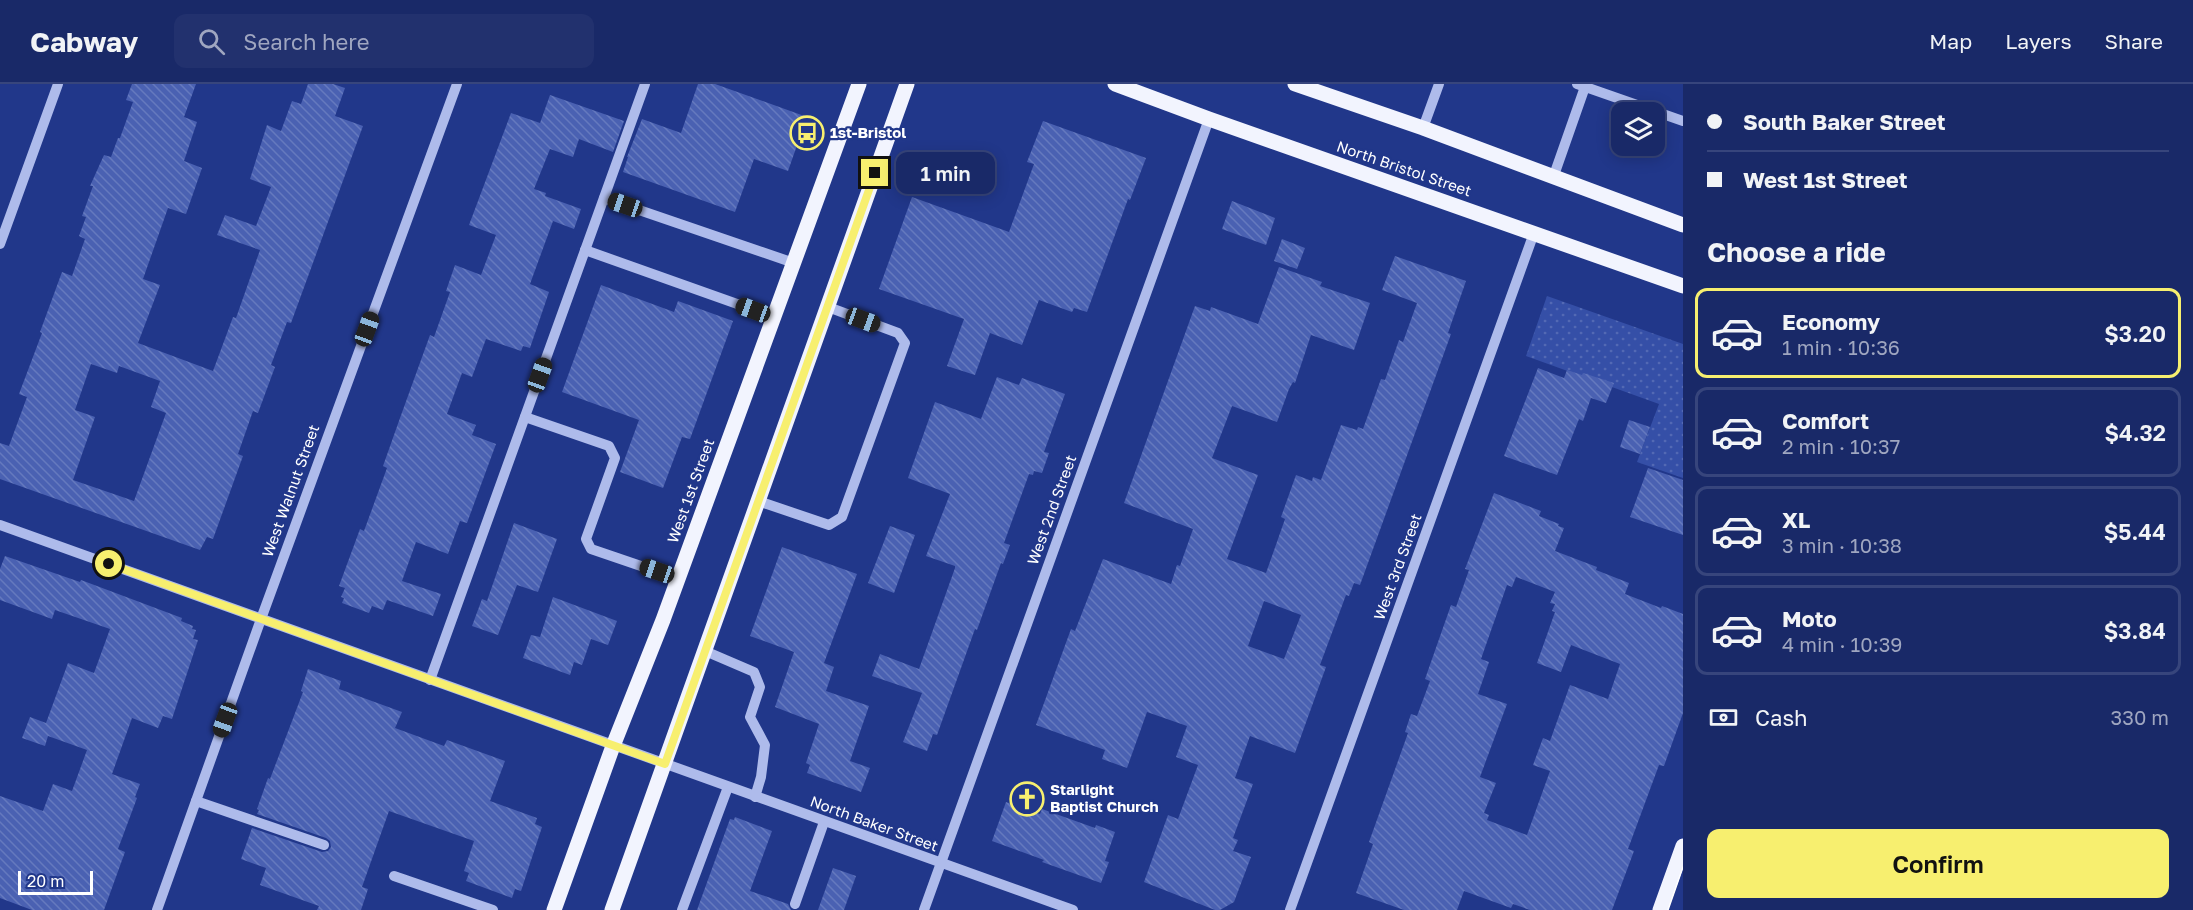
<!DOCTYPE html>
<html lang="en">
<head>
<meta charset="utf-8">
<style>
  body { margin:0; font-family:"Golos Text",sans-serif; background:#22316e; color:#f1f3f6; height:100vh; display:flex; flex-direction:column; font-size:22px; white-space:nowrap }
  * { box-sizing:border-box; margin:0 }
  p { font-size:20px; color:#9fa6c0 }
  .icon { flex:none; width:33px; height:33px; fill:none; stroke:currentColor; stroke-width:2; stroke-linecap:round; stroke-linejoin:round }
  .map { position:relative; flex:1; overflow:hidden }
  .drawer { display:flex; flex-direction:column; background:#192968; width:510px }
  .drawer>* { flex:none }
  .guide { display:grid; align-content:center; height:132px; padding:0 24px; background:#192968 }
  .buttons { position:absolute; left:1611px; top:18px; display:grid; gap:12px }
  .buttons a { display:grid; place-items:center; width:54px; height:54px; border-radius:12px; background:#192968; box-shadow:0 3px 15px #0003,0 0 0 2px #37457c; font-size:30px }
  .scale { position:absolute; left:18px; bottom:15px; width:75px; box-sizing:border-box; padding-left:6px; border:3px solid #fff; border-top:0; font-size:16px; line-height:21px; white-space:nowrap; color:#fff; -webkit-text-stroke:4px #21378a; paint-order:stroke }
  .end { position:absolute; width:27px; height:27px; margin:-14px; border:8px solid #f7ef6f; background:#111; box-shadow:0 0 0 3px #111 }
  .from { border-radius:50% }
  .bubble { position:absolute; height:42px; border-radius:12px; background:#192968; box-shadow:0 3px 15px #0003,0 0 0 2px #37457c; font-size:20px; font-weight:600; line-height:42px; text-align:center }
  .car { position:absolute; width:18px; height:36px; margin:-18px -9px; border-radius:8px; box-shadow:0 0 4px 2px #0007; background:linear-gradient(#222 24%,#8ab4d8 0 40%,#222 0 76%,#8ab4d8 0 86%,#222 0) }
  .guide b { display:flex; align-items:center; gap:21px; height:57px; font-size:22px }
  .guide b+b { border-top:2px solid #37457c }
  .guide i { width:15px; height:15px; background:#f1f3f6 }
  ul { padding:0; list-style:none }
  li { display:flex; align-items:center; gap:18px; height:90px; margin:0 12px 9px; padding:0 12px; border:3px solid #37457c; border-radius:12px }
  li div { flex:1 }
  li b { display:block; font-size:22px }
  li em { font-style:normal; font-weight:600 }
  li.current { border-color:#f7ef6f }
  li>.icon { width:54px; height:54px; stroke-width:1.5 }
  h2 { padding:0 24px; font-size:27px; line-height:72px }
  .pay { display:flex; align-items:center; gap:15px; height:66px; padding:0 24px; font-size:22px }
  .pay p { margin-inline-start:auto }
  .cta { display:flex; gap:12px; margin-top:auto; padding:12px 24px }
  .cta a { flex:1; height:69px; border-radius:12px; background:#f7ef6f; color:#111; font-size:24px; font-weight:600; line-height:69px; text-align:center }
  header { display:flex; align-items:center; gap:36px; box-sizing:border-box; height:84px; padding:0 30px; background:#192968; border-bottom:2px solid #37457c }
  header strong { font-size:28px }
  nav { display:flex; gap:33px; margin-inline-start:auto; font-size:21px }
  .search { width:420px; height:54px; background:#22316e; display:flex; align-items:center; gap:15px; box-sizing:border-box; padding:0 21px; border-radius:12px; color:#9fa6c0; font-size:22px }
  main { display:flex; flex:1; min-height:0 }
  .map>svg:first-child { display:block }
</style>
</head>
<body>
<header>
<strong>Cabway</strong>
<div class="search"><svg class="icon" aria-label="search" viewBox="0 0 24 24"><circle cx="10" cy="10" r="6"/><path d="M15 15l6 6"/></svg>Search here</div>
<nav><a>Map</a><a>Layers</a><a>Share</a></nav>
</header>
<main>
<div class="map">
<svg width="1683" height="826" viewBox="0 0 1683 826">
  <defs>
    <pattern id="grass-dots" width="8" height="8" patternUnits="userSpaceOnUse" patternTransform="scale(1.5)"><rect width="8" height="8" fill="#354fa7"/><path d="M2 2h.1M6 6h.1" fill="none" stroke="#5369b4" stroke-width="1.8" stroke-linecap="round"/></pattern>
    <pattern id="building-back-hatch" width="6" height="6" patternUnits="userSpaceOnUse" patternTransform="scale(1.5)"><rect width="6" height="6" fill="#4a61b2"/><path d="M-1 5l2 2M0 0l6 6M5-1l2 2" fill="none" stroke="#6579be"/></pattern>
  </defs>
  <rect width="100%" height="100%" fill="#21378a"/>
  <polygon fill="url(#grass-dots)" points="1547,212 1683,260 1683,394 1637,378 1659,320 1526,272"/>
  <g fill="url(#building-back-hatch)" fill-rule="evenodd">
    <path d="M132,0H196L184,33L197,38L184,77L202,84L186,130L168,124L143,195L160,201L138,259L213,287L233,233L236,234L260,166L217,151L225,131L256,142L271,103L250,95L267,41L281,47L292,17L301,20L308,0H333L345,4L335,32L363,42L291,239L287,238L271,281L275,283L258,329L253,327L238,370L243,372L213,455L207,453L200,466L0,395V359L9,362L27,313L19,310L42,249L40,248L62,188L72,192L85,155L79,152L86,133L82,132L93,102H90L104,71L111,73L118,54H120L133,18L126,16ZM91,280L117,289L119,282L160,297L151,323L166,329L134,417L73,396L95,333L75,326Z"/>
    <polygon points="698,0 715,0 807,33 788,87 754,75 735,128 623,88 628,73 627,73 642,35 681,49"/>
    <polygon points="550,11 624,37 613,68 579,55 573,73 550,65 534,105 546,109 545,112 581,125 574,145 553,137 530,200 549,208 530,264 523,262 521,267 486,255 472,293 462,289 447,330 476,341 472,351 496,360 467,439 460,437 448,470 416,458 402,497 441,510 433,532 387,516 383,526 372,522 369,529 342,519 344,514 341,513 345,504 339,502 360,445 364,447 387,384 383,382 400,334 430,251 434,253 450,208 446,207 455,181 481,191 496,151 469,141 511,29 540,39"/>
    <polygon points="1043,37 1146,74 1130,116 1128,115 1087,228 1074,224 1072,228 1039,216 1022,261 990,249 975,291 947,282 964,235 879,205 912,113 1009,148 1034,80 1027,78"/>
    <polygon points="1232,117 1275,134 1266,161 1222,145"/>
    <polygon points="1282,155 1305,164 1297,185 1274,177"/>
    <path d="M1395,172L1466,197L1448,249L1451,250L1360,501L1354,499L1349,512L1346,511L1320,581L1326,583L1295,669L1250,652L1235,694L1253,700L1233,754L1238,756L1233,767L1251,773L1234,818L1220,826H1215L1144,798L1168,731L1178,735L1198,681L1176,673L1187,642L1147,628L1127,684L1102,675L1105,666L1036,641L1071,545L1075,547L1103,475L1171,500L1177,481L1180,482L1193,445L1124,419L1195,222L1210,227L1211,223L1258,240L1279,183L1322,198L1320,202L1370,219L1354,266L1311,251L1295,299L1293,298L1289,305L1277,338L1232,322L1212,374L1258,391L1227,475L1266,489L1285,435L1281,433L1296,391L1312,397L1313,393L1321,396L1341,341L1357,346L1358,343L1363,345L1381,295L1385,296L1399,256L1403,258L1417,219L1382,206ZM1264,517L1301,531L1284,575L1248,562Z"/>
    <polygon points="601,201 674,228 678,217 733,237 690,355 682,353 663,404 620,388 639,336 562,308"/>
    <polygon points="1538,284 1564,294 1567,286 1582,291 1583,289 1614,299 1606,319 1591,314 1583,337 1579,335 1557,391 1504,372"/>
    <polygon points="997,293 1019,301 1022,294 1065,310 1044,368 1049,369 1042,389 1034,387 1033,391 1029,390 1004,459 1010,461 1003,480 1001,479 977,546 975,545 937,651 933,650 927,667 903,658 922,609 872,592 880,570 919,585 955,484 955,482 926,472 950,410 908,394 935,318 981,335"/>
    <polygon points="1629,336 1650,343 1640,370 1620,363"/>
    <polygon points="1648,384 1683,396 1683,451 1630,433"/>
    <path d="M1494,409L1541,427L1539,432L1559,440L1558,442L1564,444L1555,467L1597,483L1596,486L1629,499L1625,510L1661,524L1662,522L1683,530V629L1664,682L1659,681L1628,765L1634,767L1612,826H1530L1513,820L1511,824L1464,807L1457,826H1404L1356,809L1373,760L1369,758L1408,649L1405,648L1411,630L1417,632L1430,597L1425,595L1451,521L1456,523L1469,486L1465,485ZM1516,493L1555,508L1550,519L1555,520L1552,527L1555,528L1537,579L1561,588L1571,561L1620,580L1608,615L1570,601L1550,657L1543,654L1533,681L1550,687L1527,751L1487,736L1489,731L1484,729L1496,699L1480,693L1507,620L1478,610L1489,578L1481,575L1507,501L1512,503Z"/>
    <polygon points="514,439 557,455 538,508 517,501 498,551 472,542 482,515 487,517"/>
    <polygon points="890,442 915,451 894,509 868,499"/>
    <polygon points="782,463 857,490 824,579 834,583 826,607 869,622 850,677 870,684 861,708 807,689 810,681 806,679 819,640 775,623 794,568 750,552"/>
    <polygon points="5,472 80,498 81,496 182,534 181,537 193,542 192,545 196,546 193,555 198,556 172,635 163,632 158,644 132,634 112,690 140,700 135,713 137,714 118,765 125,768 104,826 32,826 0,814 0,712 43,727 53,700 72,707 87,666 48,652 45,662 22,654 30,633 46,639 68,579 94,589 110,545 55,526 52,535 0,516 0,485"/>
    <polygon points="553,513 617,537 608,561 591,555 582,581 574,578 570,591 523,574 531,551 540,553"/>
    <polygon points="308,585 341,597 339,605 402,628 395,644 444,662 447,656 505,677 490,717 537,734 535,740 542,743 521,807 515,805 512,814 466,797 469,789 464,787 474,757 389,727 362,803 368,805 361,826 317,826 319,822 260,801 266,784 241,775 252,744 322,768 328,767 331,763 330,757 326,754 257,730 259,726 257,725 268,694 270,695 303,608 301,607"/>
    <polygon points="1006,718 1040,730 1042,725 1095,744 1096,741 1115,748 1105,777 1109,778 1101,799 1042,778 1044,776 992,757"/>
    <polygon points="735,733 772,747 750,807 788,820 791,826 697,826 730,735 734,736"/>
    <polygon points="833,784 856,792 844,826 818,826"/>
  </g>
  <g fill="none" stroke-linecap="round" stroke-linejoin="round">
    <g stroke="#aebbeb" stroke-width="10">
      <polyline points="1577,0 1683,37"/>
      <polyline points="1423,44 1439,0"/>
      <polyline points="1553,94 1586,0"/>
      <polyline points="604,114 794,179"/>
      <polyline points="0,160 58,0"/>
      <polyline points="585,166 774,233"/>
      <polyline points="525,333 609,362 615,374 586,455 591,465 679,495"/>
      <polyline points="758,417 829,441 842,433 905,259 898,249 828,223"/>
      <polyline points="0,441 1073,826"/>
      <polyline points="705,567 754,588 760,603 750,633 765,661 761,693 755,713"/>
      <polyline points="430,596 645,0"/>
      <polyline points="196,717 324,761"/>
      <polyline points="394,792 493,826"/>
      <polyline points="795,820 824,738"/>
      <polyline points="157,826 261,535 457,0"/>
      <polyline points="682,826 728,703"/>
      <polyline points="924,826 1209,35"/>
      <polyline points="1290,826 1534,149"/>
    </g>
    <g stroke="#f2f4fe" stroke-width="15">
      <polyline points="1115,0 1209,35 1683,202"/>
      <polyline points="1295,0 1423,44 1683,141"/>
      <polyline points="554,826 613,662 663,536 859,0"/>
      <polyline points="612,826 907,0"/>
      <polyline points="1660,826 1683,762"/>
    </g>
    <polyline stroke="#fff" stroke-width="1.5" points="1668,826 1683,783"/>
  </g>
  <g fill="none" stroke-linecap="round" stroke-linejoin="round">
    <polyline stroke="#f7ef6f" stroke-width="8" points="109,480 665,680 875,89"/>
  </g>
  <defs>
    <g id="bus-ring" transform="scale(1.725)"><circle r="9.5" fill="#21378a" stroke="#f7ef6f" stroke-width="1.5"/><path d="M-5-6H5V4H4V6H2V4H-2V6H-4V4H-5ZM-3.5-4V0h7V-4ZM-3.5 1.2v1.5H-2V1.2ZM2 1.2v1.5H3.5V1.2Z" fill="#f7ef6f"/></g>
    <g id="church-ring" transform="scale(1.725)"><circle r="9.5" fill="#21378a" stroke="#f7ef6f" stroke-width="1.5"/><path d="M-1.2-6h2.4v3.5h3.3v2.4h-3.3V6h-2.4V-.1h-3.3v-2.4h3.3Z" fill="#f7ef6f"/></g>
  </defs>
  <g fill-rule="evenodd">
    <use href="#bus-ring" x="807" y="49"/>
    <use href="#church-ring" x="1027" y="715"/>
  </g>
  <g text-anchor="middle" stroke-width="4.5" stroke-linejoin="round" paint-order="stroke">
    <g font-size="15" font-weight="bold" fill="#fff" stroke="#21378a" text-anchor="start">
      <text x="830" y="54">1st-Bristol</text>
      <text x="1050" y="711">Starlight<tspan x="1050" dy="17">Baptist Church</tspan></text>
    </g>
    <g font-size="15" fill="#fff" stroke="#21378a">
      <text transform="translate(1404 85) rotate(19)" y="5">North Bristol Street</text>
      <text transform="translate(291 407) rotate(-70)" y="5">West Walnut Street</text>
      <text transform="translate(691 407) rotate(-70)" y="5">West 1st Street</text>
      <text transform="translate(1052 426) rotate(-70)" y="5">West 2nd Street</text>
      <text transform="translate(1398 483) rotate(-70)" y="5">West 3rd Street</text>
      <text transform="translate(874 740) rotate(20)" y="5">North Baker Street</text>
    </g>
  </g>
</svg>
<div class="buttons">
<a><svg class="icon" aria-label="layers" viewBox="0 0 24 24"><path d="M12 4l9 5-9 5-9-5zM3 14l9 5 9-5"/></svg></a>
</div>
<div class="scale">20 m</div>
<i class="end from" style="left:109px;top:480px"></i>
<i class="end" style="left:875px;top:89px"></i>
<div class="bubble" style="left:896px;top:68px;width:99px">1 min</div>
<i class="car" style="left:625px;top:121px;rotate:289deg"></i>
<i class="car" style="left:753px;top:226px;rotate:290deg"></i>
<i class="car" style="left:863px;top:236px;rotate:110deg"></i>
<i class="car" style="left:367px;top:245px;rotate:20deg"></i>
<i class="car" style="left:540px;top:291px;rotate:20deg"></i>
<i class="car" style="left:657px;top:487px;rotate:289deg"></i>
<i class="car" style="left:225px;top:636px;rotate:200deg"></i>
</div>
<section class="drawer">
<div class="guide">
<b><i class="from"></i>South Baker Street</b>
<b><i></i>West 1st Street</b>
</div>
<h2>Choose a ride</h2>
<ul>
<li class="current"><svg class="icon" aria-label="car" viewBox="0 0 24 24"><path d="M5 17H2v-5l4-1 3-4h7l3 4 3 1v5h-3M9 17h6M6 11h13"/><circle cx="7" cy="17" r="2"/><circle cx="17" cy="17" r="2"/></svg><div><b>Economy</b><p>1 min · 10:36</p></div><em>$3.20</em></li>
<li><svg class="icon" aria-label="car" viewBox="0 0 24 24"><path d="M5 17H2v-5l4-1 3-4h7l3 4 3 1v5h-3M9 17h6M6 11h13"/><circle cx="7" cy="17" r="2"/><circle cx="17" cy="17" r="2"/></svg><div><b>Comfort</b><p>2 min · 10:37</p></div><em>$4.32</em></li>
<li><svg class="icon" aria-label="car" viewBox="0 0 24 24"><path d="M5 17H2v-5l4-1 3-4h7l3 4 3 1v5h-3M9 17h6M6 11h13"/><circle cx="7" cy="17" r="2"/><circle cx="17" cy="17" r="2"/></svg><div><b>XL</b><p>3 min · 10:38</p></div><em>$5.44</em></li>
<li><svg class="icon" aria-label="car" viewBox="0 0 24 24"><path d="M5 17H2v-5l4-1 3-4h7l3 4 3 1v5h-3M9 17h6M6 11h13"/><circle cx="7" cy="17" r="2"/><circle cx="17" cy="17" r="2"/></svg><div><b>Moto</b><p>4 min · 10:39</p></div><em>$3.84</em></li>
</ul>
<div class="pay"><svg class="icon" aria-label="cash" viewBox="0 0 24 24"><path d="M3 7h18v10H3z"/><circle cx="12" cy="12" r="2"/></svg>Cash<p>330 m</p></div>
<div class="cta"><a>Confirm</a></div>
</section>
</main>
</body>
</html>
